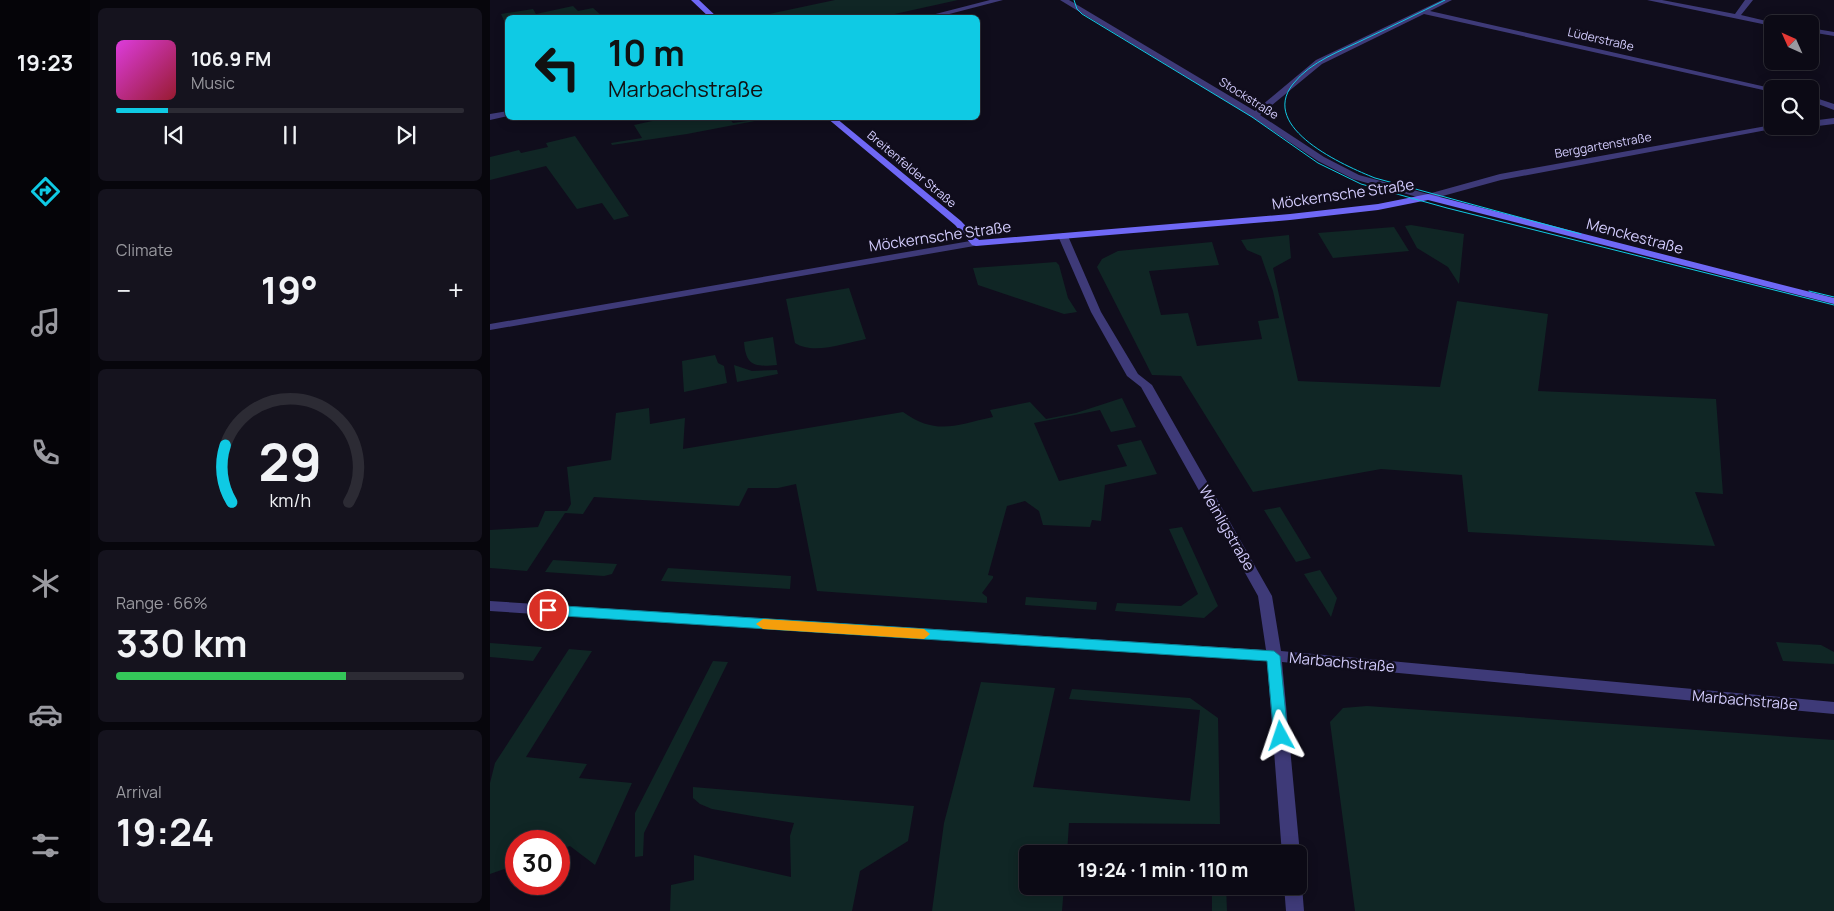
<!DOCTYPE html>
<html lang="en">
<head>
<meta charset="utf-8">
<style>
	:root { --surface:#0c0a15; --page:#15131e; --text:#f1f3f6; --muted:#9a9aa0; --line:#2c2b34; --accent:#0fcae4 }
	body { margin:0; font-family:Manrope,sans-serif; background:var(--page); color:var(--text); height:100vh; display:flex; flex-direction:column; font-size:19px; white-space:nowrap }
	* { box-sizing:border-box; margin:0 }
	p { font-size:16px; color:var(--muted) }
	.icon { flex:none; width:28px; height:28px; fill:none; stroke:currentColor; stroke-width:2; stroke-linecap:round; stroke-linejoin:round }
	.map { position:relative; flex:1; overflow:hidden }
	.drawer { display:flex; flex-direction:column; gap:8px; padding:8px; background:#07060c; width:400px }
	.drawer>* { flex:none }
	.guide { position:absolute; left:15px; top:15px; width:475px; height:105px; border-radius:8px; box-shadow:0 2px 12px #0003,0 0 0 1px var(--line); background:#0fcae4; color:#111; overflow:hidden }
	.needle { width:32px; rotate:315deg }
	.buttons { position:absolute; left:1274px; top:15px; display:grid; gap:10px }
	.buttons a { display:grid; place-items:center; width:55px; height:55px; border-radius:8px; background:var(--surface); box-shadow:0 2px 12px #0003,0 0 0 1px var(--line); font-size:25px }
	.speed { position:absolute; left:15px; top:830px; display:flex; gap:10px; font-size:25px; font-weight:700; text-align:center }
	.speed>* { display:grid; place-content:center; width:65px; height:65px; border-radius:50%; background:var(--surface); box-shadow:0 2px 12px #0003,0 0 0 1px var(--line); line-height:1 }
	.speed .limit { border:8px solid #d22; background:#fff; color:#111 }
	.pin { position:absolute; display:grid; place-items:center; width:42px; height:42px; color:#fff; margin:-21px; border:2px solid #fff; border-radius:50%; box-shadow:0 1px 5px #0007 }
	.me { position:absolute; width:55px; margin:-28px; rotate:355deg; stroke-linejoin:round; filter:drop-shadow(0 0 4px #0008) }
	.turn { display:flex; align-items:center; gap:18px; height:105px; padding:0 20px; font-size:22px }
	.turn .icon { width:65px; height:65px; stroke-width:2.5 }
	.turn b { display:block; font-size:35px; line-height:42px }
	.big { font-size:38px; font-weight:700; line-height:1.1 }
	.drawer .card { flex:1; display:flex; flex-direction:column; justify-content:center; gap:8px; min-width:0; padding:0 18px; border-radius:8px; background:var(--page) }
	.drawer .dial { align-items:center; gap:0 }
	.dial svg { height:130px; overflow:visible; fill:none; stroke:var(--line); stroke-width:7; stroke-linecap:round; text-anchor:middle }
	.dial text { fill:var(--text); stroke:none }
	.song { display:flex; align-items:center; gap:15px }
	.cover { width:60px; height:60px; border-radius:8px; background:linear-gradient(135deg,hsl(300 70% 55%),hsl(350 70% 35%)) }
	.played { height:5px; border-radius:2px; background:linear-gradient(90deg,var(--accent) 15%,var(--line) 15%) }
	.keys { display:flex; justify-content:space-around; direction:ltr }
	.heat { display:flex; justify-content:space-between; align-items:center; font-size:28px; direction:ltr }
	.charge { height:8px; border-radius:4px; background:linear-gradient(90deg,#34c759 66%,var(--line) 0) }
	.trip { position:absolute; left:529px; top:845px; width:288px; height:50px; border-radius:8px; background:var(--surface); box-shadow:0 2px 12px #0003,0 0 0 1px var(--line); font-weight:700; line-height:50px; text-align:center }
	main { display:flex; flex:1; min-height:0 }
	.dock { display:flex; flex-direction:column; width:90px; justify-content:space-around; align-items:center; background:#050408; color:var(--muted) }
	.dock .icon { width:35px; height:35px }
	.dock .on { color:var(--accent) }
	.dock b { font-size:22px; color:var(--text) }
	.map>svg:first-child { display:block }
</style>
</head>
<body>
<main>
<nav class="dock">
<b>19:23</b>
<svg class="icon on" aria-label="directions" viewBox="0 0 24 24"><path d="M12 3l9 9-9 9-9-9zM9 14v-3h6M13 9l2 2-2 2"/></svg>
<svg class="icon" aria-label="music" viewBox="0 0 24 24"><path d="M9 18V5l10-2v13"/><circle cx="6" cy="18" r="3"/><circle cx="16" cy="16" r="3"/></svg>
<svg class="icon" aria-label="phone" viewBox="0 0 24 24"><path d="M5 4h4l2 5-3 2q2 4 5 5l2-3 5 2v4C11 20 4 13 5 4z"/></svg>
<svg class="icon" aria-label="climate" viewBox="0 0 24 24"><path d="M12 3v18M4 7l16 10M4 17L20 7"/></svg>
<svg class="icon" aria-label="car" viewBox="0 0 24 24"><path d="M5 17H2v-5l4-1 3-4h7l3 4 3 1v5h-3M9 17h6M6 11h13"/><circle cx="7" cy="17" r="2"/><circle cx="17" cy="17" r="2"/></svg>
<svg class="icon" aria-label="filters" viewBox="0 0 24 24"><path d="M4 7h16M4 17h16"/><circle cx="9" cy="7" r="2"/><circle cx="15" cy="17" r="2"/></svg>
</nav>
<section class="drawer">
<div class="card">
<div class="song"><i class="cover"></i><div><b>106.9 FM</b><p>Music</p></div></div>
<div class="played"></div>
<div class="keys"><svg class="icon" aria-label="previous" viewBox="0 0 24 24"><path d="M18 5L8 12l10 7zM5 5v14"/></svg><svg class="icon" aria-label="pause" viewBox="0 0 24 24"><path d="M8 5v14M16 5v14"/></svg><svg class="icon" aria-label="next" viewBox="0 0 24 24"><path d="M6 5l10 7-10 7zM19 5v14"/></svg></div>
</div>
<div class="card"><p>Climate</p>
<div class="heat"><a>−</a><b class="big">19°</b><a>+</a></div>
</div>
<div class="card dial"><svg viewBox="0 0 100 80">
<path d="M14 69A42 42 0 1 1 86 69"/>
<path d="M14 69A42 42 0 0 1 10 34" stroke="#0fcae4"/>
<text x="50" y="56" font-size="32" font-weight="700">29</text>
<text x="50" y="72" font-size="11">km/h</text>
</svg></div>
<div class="card"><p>Range · 66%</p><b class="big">330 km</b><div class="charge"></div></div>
<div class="card"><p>Arrival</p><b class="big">19:24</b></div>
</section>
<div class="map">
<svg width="1344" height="911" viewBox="0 0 1344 911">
	<rect width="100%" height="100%" fill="#100d1c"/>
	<path fill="#102625" d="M 345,0 L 468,0 L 391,17 L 265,17 Z
		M 83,6 L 88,11 L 103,8 L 113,17 L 18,18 L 16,25 L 11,14 L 43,9 L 46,14 Z
		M 176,118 L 239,118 L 243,123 L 280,118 L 197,134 L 122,145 L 121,143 L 152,138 L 144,125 Z
		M 85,136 L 139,216 L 124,220 L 112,203 L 87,209 L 56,166 L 0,180 L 0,157 L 29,150 L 31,153 L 58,147 L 56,143 Z
		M 921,225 L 974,234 L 969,284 L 958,267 L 927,248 L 915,226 Z
		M 904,227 L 919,251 L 843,258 L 828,233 Z
		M 799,235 L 801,258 L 783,268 L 808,381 L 950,387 L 967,301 L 1058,314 L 1048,391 L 1226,399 L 1233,494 L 1205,492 L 1225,546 L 978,532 L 972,475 L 891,469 L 763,492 L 691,376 L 662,375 L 607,267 L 612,259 L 628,251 L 722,242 L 729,265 L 659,271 L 671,315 L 698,313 L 707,346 L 772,339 L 768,321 L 789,318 L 783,291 L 771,256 L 757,250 L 751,240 Z
		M 566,262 L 569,265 L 578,298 L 587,312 L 574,314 L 488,285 L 483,268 Z
		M 359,288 L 376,339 C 356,343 323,355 305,343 L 296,299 Z
		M 283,337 L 287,365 C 264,367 256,366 254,342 Z
		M 225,355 L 228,363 L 234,366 L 237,383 L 194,392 L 192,361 Z
		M 244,365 L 262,371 L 287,370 L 288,374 L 247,382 Z
		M 632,398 L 646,427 L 621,432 L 610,410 L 544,423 L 569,481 L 637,466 L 627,445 L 651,440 L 667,474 L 615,485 L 611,521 L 602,520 L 600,527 L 553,525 L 549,511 L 535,501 L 517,506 L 498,575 L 503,576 L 503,578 L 492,593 L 497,597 L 497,603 L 327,591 L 306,484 L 288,488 L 258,488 L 249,506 L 104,497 L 93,514 L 75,513 L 37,571 L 0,568 L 0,530 L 48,527 L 55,511 L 77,511 L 81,504 L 77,467 L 121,460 L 126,413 L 159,408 L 160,424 L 195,418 L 193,449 L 413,412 C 447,436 465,425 503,417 L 500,410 L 540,402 L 556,419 L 586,413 Z
		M 790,507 L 821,558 L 806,562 L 774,510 Z
		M 692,527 L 728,606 L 714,618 L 625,611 L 627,603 L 691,606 L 708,594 L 679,529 Z
		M 63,560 L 127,564 L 122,574 L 114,576 L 55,572 Z
		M 178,568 L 301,576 L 300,589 L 171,581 Z
		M 830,570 L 847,598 L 841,617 L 814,574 Z
		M 536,597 L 607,602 L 606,610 L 535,605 Z
		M 1286,642 L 1331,645 L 1344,652 L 1344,664 L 1293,661 Z
		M 0,643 L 52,647 L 43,661 L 0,657 Z
		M 79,649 L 102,651 L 36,757 L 97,764 L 89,778 L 142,783 L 105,865 L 80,846 L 69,850 L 69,841 L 26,841 L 26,865 L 0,874 L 0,783 L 5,763 Z
		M 223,661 L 238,662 L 154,833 L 153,856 L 145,857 L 145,813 Z
		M 491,682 L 565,688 L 543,787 L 700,801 L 710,710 L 579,699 L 582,689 L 700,698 L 728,718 L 730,824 L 579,823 L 577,854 L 538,854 L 538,886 L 574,886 L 572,911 L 442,911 L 454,823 Z
		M 877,706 L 1344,740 L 1344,911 L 865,911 L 840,722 L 853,708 Z
		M 203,787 L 424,806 L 418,841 L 370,871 L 362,911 L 180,911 L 181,885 L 204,880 L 204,855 L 301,877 L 300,836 L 304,823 L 222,809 L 210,804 L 203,798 Z
		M 722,886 L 736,886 L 737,911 L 722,911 Z"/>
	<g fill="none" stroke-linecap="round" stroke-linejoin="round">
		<path fill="#3e3a78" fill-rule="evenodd" d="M 500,0 L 513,0 L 444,18 L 430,18 Z
			M 570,0 L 579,0 L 765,111 L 826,60 L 952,0 L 962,0 L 940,11 L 1285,89 L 1282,89 L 1282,92 L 934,14 L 832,64 L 770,115 L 834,157 L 869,175 L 938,194 L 1010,174 L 1282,125 L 1298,126 L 1011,180 L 938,200 L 863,179 L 828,161 L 762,117 Z
			M 1157,0 L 1172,0 L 1245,14 L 1255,0 L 1263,0 L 1251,15 L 1289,24 L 1282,24 L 1282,26 Z
			M 1320,28 L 1344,32 L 1344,36 L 1320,32 Z
			M 1320,96 L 1344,104 L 1344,110 L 1320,101 Z
			M 18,111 L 18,116 L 0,120 L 0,114 Z
			M 1344,118 L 1344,124 L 1320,127 L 1319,126 L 1320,121 Z
			M 573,233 L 578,236 L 611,312 L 648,374 L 662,385 L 782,596 L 791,651 L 1344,702 L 1344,714 L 792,662 L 810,854 L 808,858 L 808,854 L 792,854 L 777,661 L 0,611 L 0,601 L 776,650 L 768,596 L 651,387 L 637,376 L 601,312 L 568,236 Z
			M 486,240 L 490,241 L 490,245 L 0,330 L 0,324 Z
			M 808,880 L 812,886 L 814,911 L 796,911 L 794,886 L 808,886 Z"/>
		<path fill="#6f68f5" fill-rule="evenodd" d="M 201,0 L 209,0 L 228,18 L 220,18 Z
			M 337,118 L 346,118 L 471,221 L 489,240 L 800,214 L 888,204 L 938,194 L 1344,298 L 1344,304 L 938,200 L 888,210 L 800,220 L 486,246 L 482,245 L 465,225 Z"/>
		<path stroke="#0fcae4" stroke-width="1" d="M 584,0 L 587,9 L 592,14 L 762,117 L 828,163 L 871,184 L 957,208 L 1344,305
			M 955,0 C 929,13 903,26 877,38 C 851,51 821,61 803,84 C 768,128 855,166 885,178 L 1091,234
			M 1319,291 L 1344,297"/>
	</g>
	<path fill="#0fcae4" stroke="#0a8394" d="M 58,605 L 784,651 L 790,656 L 798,736 L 796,740 L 786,740 L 784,736 L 777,661 L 58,615 L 52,610 Z"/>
	<path fill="#f59e0b" d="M 273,619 L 434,629 L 440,634 L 434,639 L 273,629 L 266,624 Z"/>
	<g text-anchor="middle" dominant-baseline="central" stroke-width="5" stroke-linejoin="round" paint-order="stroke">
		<g font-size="12" fill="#d2cbfc" stroke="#100d1c">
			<text transform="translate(1111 39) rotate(13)">Lüderstraße</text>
			<text transform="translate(759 98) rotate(32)">Stockstraße</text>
			<text transform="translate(1113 145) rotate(-10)">Berggartenstraße</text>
			<text transform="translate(422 169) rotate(40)">Breitenfelder Straße</text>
		</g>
		<g font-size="15" fill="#d2cbfc" stroke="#100d1c">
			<text transform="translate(853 194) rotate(-8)">Möckernsche Straße</text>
			<text transform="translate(450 236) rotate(-8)">Möckernsche Straße</text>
			<text transform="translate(1145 236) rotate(15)">Menckestraße</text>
			<text transform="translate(737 528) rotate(60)">Weinligstraße</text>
			<text transform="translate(852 662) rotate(5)">Marbachstraße</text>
			<text transform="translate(1255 700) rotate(5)">Marbachstraße</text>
		</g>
	</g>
</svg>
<div class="buttons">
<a><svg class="needle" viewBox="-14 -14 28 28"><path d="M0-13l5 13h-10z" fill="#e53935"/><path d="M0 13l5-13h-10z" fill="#9a9aa0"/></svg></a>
<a><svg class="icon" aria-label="search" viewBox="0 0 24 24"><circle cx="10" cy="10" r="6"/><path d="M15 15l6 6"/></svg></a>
</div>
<div class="speed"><div class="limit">30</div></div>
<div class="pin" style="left:58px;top:610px;background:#d93025"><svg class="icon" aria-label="arrive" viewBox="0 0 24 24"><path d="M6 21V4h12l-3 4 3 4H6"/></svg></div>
<svg class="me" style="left:791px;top:736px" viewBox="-20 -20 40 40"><path d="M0-17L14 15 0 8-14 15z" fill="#0fcae4" stroke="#fff" stroke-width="4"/></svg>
<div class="trip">19:24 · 1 min · 110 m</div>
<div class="guide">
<div class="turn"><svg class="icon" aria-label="left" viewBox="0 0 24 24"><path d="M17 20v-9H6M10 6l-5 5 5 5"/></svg><div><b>10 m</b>Marbachstraße</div></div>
</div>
</div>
</main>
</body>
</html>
